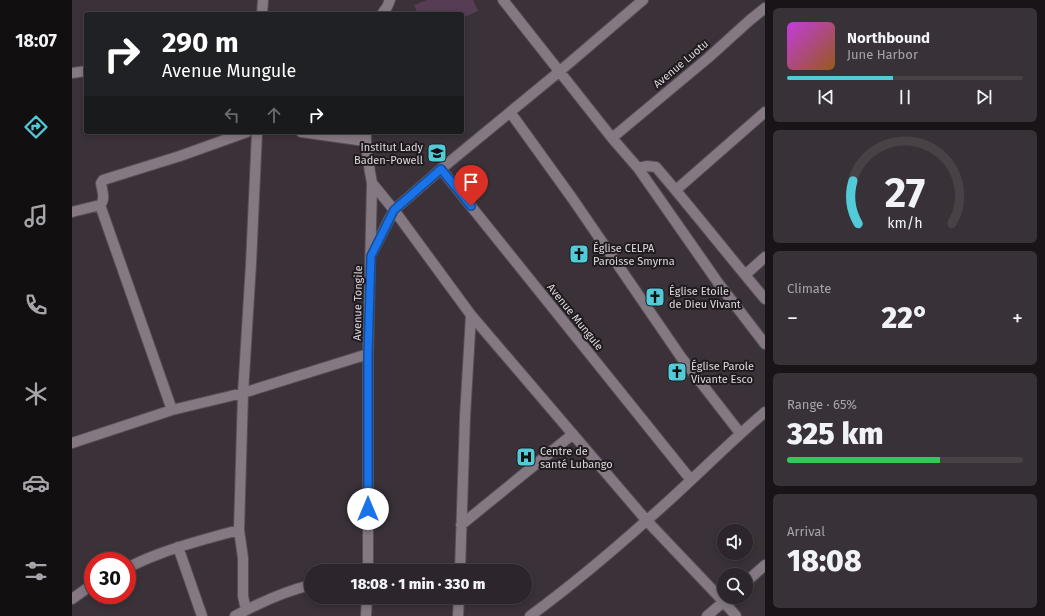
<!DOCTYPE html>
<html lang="en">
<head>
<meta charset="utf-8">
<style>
	:root { --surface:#2c252b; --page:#383137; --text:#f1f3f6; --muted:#a6a5a9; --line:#484247; --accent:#52cbd8 }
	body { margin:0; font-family:"Fira Sans",sans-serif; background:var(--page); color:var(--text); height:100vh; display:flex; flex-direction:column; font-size:15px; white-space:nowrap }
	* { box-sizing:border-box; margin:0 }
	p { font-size:13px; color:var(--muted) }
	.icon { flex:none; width:22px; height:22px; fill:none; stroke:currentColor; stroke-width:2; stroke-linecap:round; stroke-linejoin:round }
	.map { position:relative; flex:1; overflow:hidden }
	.panel { display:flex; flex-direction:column; gap:8px; padding:8px; background:#181418; width:280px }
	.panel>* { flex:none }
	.guide { position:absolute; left:12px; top:12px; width:380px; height:122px; border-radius:4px; box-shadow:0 2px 6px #0003,0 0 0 1px var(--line); background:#202124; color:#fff; overflow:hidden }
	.buttons { position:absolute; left:645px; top:524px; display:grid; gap:8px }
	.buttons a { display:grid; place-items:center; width:36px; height:36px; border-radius:50%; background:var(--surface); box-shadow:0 2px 6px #0003,0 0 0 1px var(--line); font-size:20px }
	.speed { position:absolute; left:12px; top:552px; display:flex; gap:8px; font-size:20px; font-weight:700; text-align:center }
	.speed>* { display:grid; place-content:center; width:52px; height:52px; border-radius:50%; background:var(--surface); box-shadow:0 2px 6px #0003,0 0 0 1px var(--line); line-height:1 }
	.speed .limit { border:6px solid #d22; background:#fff; color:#111 }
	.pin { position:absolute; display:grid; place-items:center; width:34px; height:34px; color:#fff; margin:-41px -17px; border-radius:50% 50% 50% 0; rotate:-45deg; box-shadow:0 0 4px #0007 }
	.pin .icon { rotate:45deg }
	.me { position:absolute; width:44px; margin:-22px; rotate:0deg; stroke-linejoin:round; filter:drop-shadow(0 0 3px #0008) }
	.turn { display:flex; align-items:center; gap:14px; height:84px; padding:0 12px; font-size:18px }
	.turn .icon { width:52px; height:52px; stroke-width:2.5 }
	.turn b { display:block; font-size:28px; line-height:34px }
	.lanes { display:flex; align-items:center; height:38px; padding:0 12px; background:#0003; justify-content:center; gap:20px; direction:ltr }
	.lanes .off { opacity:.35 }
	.big { font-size:30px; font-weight:800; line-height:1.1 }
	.panel .tile { flex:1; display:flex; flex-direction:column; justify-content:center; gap:6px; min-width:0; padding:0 14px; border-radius:6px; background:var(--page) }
	.panel .dial { align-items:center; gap:0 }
	.dial svg { height:104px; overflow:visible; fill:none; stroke:var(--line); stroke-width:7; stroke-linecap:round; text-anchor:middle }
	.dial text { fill:var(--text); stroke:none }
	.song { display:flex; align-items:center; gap:12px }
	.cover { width:48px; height:48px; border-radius:6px; background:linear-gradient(135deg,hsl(290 70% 55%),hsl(30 70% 35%)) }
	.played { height:4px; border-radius:2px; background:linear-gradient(90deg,var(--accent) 45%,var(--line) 45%) }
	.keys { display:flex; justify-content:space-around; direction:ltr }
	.heat { display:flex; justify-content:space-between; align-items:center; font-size:22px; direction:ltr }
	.charge { height:6px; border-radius:3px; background:linear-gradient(90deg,#34c759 65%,var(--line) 0) }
	.trip { position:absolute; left:232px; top:564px; width:228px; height:40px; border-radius:20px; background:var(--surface); box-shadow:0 2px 6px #0003,0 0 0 1px var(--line); font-weight:800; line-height:40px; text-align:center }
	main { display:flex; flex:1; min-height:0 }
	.dock { display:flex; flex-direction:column; width:72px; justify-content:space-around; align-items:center; background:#120f11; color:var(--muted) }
	.dock .icon { width:28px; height:28px }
	.dock .on { color:var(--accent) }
	.dock b { font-size:18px; color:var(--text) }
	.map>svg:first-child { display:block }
</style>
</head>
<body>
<main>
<nav class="dock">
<b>18:07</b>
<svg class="icon on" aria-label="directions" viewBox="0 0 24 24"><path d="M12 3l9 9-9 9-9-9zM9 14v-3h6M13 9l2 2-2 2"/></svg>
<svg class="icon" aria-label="music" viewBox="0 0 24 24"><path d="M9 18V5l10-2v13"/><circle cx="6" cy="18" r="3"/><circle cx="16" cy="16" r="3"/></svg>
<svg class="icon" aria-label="phone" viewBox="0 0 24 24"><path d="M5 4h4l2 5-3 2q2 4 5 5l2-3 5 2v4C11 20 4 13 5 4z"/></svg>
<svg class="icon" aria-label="climate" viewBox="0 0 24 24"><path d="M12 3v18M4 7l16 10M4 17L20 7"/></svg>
<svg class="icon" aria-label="car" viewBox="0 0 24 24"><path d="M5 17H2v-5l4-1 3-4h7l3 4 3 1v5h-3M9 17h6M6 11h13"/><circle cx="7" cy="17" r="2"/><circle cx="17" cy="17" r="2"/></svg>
<svg class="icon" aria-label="filters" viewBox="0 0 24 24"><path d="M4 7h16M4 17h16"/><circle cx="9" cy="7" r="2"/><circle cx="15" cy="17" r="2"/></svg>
</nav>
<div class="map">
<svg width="693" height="616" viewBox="0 0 693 616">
	<rect width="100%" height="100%" fill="#3a3139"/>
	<path fill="#563c54" d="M 355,0 L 401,0 L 406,11 L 390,18 L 390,14 L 346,14 L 342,5 Z"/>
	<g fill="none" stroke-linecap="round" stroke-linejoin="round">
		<defs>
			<path id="minor" d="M 431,0 L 540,138 L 566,168 L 647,284 L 693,344
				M 190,14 L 191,0
				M 310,14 L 315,7 L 318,0
				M 0,73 L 14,71
				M 438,112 L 500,198 L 609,357 L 668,433
				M 229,132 L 293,141
				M 294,132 C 293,149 297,166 300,183 L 296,354 L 296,571
				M 540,138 L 636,58 L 678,20 L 693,8
				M 566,168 L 575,166 L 584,167 C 621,210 656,255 693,299
				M 369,169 L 619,480
				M 300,183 L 322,210 L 399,315 L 575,521 L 652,602 L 664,616
				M 604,190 L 693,112
				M 28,205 L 100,410
				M 0,212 L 28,205 C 34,199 30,191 29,183 L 31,180 L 108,156 L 175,132
				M 300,253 L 322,210 L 369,169 L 488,71 L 571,0
				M 673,275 L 693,257
				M 0,443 L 100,410 L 171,393 L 296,354
				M 389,525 L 501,434
				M 106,547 L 130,616
				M 55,568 C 65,563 76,558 87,554 C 113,544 140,537 167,530
				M 388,571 L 393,417 L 399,315
				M 674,582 L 693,565
				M 0,599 L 21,584
				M 174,610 L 171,596 L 171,558 L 167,530 L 171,393 L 179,264 L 185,132
				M 163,616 C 187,603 213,591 239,585
				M 294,616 L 295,597
				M 386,616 L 387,597
				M 458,616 C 499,586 537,554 574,521 C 615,486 652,447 693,412
				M 635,616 L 657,597"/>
		</defs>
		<use href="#minor" stroke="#564e55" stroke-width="12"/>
		<use href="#minor" stroke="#847983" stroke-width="10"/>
	</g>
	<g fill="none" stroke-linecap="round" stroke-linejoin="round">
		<defs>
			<path id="route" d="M 296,509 L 296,354 L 299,256 L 322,210 L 369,169 L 399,206"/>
		</defs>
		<use href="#route" stroke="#114b97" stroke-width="10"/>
		<use href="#route" stroke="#1a73e8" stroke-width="7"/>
	</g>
	<defs>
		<symbol id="school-square" viewBox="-11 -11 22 22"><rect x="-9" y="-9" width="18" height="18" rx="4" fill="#52cbd8" stroke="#1f1a1e"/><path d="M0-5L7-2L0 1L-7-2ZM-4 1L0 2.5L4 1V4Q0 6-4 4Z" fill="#111"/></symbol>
		<symbol id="church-square" viewBox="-11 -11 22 22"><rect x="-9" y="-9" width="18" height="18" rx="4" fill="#52cbd8" stroke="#1f1a1e"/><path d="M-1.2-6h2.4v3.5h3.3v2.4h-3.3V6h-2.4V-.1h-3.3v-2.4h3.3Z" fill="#111"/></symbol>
		<symbol id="hospital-square" viewBox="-11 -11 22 22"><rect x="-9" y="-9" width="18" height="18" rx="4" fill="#52cbd8" stroke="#1f1a1e"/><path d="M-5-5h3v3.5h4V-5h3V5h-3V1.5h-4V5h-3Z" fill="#111"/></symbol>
	</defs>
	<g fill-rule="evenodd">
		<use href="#school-square" x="354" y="142" width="22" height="22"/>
		<use href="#church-square" x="496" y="243" width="22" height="22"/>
		<use href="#church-square" x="572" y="286" width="22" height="22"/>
		<use href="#church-square" x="594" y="361" width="22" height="22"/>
		<use href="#hospital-square" x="443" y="446" width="22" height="22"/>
	</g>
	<g text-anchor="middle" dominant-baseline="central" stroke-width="4" stroke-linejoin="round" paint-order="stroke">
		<g font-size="11" fill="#dfd9de" stroke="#1f1a1e">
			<text transform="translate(609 64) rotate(-40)">Avenue Luotu</text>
			<text transform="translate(286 303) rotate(-89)">Avenue Tongile</text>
			<text transform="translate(503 317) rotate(51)">Avenue Mungule</text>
		</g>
		<g font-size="11" fill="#dfd9de" stroke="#1f1a1e" text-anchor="start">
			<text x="351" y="147" text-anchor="end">Institut Lady<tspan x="351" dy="13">Baden-Powell</tspan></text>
			<text x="521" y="248">Église CELPA<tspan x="521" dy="13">Paroisse Smyrna</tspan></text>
			<text x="597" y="291">Église Etoile<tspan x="597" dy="13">de Dieu Vivant</tspan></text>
			<text x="619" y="366">Église Parole<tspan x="619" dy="13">Vivante Esco</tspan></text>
			<text x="468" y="451">Centre de<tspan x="468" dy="13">santé Lubango</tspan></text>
		</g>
	</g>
</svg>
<div class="buttons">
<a><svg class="icon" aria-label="sound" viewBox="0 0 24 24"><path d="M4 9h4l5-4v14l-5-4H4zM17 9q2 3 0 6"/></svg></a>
<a><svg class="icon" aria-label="search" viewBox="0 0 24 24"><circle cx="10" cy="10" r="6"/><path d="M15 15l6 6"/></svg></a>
</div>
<div class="speed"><div class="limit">30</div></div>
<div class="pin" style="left:399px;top:206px;background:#d93025"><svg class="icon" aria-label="arrive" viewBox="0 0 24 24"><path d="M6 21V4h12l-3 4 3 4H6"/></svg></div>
<svg class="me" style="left:296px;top:509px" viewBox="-20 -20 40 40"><circle r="19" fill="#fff"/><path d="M0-13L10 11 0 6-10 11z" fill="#1a73e8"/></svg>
<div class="trip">18:08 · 1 min · 330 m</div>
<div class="guide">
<div class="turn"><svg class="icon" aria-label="right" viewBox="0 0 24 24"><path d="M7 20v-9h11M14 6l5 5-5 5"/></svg><div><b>290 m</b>Avenue Mungule</div></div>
<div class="lanes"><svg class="icon off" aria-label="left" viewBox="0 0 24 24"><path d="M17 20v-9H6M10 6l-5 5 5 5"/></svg><svg class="icon off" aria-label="ahead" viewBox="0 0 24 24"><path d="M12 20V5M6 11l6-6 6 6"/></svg><svg class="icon" aria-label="right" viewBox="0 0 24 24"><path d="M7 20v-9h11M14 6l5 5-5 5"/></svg></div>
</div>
</div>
<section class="panel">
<div class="tile">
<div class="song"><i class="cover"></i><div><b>Northbound</b><p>June Harbor</p></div></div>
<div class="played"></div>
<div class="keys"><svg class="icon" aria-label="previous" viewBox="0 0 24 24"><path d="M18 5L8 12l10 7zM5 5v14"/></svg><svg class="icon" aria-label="pause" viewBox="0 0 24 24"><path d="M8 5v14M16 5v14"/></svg><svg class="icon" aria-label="next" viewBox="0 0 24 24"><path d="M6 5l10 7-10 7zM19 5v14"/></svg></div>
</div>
<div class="tile dial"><svg viewBox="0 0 100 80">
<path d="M14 69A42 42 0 1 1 86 69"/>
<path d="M14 69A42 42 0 0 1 10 36" stroke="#52cbd8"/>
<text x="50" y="56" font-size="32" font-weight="700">27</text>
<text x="50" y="72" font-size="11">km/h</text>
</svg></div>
<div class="tile"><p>Climate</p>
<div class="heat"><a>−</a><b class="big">22°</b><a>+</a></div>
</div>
<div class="tile"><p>Range · 65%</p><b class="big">325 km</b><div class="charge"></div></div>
<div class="tile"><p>Arrival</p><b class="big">18:08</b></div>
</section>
</main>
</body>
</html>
